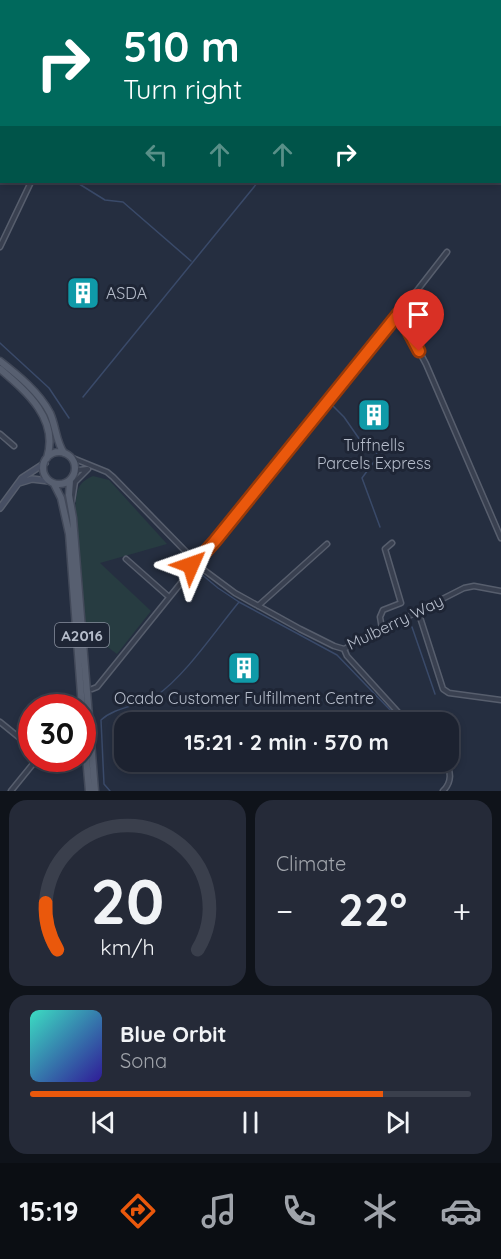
<!DOCTYPE html>
<html lang="en">
<head>
<meta charset="utf-8">
<style>
	:root { --surface:#1c2230; --page:#252a38; --text:#f1f3f6; --muted:#a0a4ab; --line:#3a3f4c; --accent:#ea580c }
	body { margin:0; font-family:Quicksand,sans-serif; background:var(--page); color:var(--text); height:100vh; display:flex; flex-direction:column; font-size:22px; white-space:nowrap }
	* { box-sizing:border-box; margin:0 }
	p { font-size:20px; color:var(--muted) }
	.icon { flex:none; width:33px; height:33px; fill:none; stroke:currentColor; stroke-width:2; stroke-linecap:round; stroke-linejoin:round }
	.map { position:relative; height:791px; overflow:hidden }
	.details { display:flex; flex-direction:column; gap:9px; padding:9px; background:#0f131a; flex:1 }
	.details>* { flex:none }
	.hud { position:absolute; left:0px; top:0px; width:501px; height:183px; box-shadow:0 3px 9px #0003,0 0 0 2px var(--line); background:#00695c; color:#fff; overflow:hidden }
	.speed { position:absolute; left:18px; top:694px; display:flex; gap:12px; font-size:30px; font-weight:700; text-align:center }
	.speed>* { display:grid; place-content:center; width:78px; height:78px; border-radius:50%; background:var(--surface); box-shadow:0 3px 9px #0003,0 0 0 2px var(--line); line-height:1 }
	.speed .limit { border:9px solid #d22; background:#fff; color:#111 }
	.pin { position:absolute; display:grid; place-items:center; width:51px; height:51px; color:#fff; margin:-62px -26px; border-radius:50% 50% 50% 0; rotate:-45deg; box-shadow:0 0 6px #0007 }
	.pin .icon { rotate:45deg }
	.me { position:absolute; width:66px; margin:-33px; rotate:47deg; stroke-linejoin:round; filter:drop-shadow(0 0 4px #0008) }
	.turn { display:flex; align-items:center; gap:21px; height:126px; padding:0 24px; font-size:27px }
	.turn .icon { width:78px; height:78px; stroke-width:2.5 }
	.turn b { display:block; font-size:42px; line-height:51px }
	.lanes { display:flex; align-items:center; height:57px; padding:0 24px; background:#0003; justify-content:center; gap:30px; direction:ltr }
	.lanes .off { opacity:.35 }
	.big { font-size:45px; font-weight:800; line-height:1.1 }
	.details .widget { flex:1; display:flex; flex-direction:column; justify-content:center; gap:9px; min-width:0; padding:0 21px; border-radius:18px; background:var(--page) }
	.details .dial { align-items:center; gap:0 }
	.dial svg { height:156px; overflow:visible; fill:none; stroke:var(--line); stroke-width:7; stroke-linecap:round; text-anchor:middle }
	.dial text { fill:var(--text); stroke:none }
	.song { display:flex; align-items:center; gap:18px }
	.cover { width:72px; height:72px; border-radius:9px; background:linear-gradient(135deg,hsl(170 70% 55%),hsl(250 70% 35%)) }
	.played { height:6px; border-radius:3px; background:linear-gradient(90deg,var(--accent) 80%,var(--line) 80%) }
	.keys { display:flex; justify-content:space-around; direction:ltr }
	.heat { display:flex; justify-content:space-between; align-items:center; font-size:33px; direction:ltr }
	.details .tiles { flex:1; display:grid; gap:9px; grid-template-columns:1fr 1fr }
	.widget:last-child { grid-column:span 2 }
	.trip { position:absolute; left:114px; top:712px; width:345px; height:60px; border-radius:18px; background:var(--surface); box-shadow:0 3px 9px #0003,0 0 0 2px var(--line); font-weight:800; line-height:60px; text-align:center }
	.tab-bar { display:flex; height:96px; justify-content:space-around; align-items:center; background:#0b0e13; color:var(--muted) }
	.tab-bar .icon { width:42px; height:42px }
	.tab-bar .on { color:var(--accent) }
	.tab-bar b { font-size:27px; color:var(--text) }
	.map>svg:first-child { display:block }
</style>
</head>
<body>
<div class="map">
<svg width="501" height="791" viewBox="0 0 501 791">
	<rect width="100%" height="100%" fill="#252e40"/>
	<path fill="#273c41" d="M 0,0 L 134,0 L 2,2 L 1,167 Z
		M 93,476 L 109,480 L 167,544 L 100,563 L 151,611 L 117,654 L 85,630 L 75,509 C 77,492 76,483 93,476 Z"/>
	<g fill="none" stroke-linecap="round" stroke-linejoin="round">
		<path stroke="#3a4a69" stroke-width="1.5" d="M 57,0 L 59,2
			M 159,0 L 161,2
			M 20,2 L 21,0
			M 122,2 L 123,0
			M 206,2 L 207,0
			M 76,182 L 105,200 L 123,202 L 191,261
			M 0,343 L 49,388 L 69,418
			M 83,397 L 258,182
			M 331,404 L 344,417 L 360,440 L 379,455 L 362,478 L 380,527
			M 200,573 L 218,588 L 239,602 L 337,655 L 396,716
			M 412,627 L 435,694
			M 110,791 L 104,784 L 101,720 C 116,706 139,707 156,696 C 186,675 215,631 239,602"/>
		<defs>
			<path id="minor" d="M 135,2 L 137,0
				M 0,247 L 31,182
				M 399,313 L 426,364 L 501,538
				M 0,434 L 14,446
				M 70,457 L 107,472 L 113,477 L 193,559
				M 73,475 L 79,470 L 87,469
				M 72,501 L 75,482 L 88,469
				M 126,559 L 169,597
				M 193,559 L 191,562 L 193,568 L 200,567
				M 200,567 L 201,564 L 199,559 L 380,338 L 447,252
				M 200,567 L 235,593 L 300,629 L 334,646 L 344,649 L 464,588 L 474,586 L 501,591
				M 258,606 L 327,544
				M 418,611 L 443,689 L 449,693 L 501,700
				M 382,629 L 380,617 L 383,610 L 401,603 L 385,549 L 392,543
				M 344,649 L 347,656 L 408,723
				M 92,689 L 97,687 L 193,568
				M 0,722 L 32,748
				M 11,791 L 37,759
				M 443,791 C 452,782 452,771 444,762"/>
			<path id="secondary" d="M 19,483 L 32,479 L 49,481
				M 0,508 L 22,478 L 45,463"/>
			<path id="primary" d="M 0,361 C 18,375 39,392 50,413 C 56,426 56,442 64,453
				M 0,369 C 27,392 59,419 47,458
				M43 468a16 16 0 1 1 32 0a16 16 0 1 1-32 0Z
				M 70,480 L 69,495 L 73,518 L 95,791
				M 54,484 L 61,498 L 69,534 L 82,708
				M 82,711 L 89,791"/>
		</defs>
		<use href="#minor" stroke="#575e6d" stroke-width="7"/>
		<use href="#secondary" stroke="#575e6d" stroke-width="8"/>
		<use href="#primary" stroke="#424959" stroke-width="9"/>
		<use href="#minor" stroke="#394050" stroke-width="4"/>
		<use href="#secondary" stroke="#474f63" stroke-width="5"/>
		<use href="#primary" stroke="#575f70" stroke-width="6"/>
	</g>
	<g fill="none" stroke-linecap="round" stroke-linejoin="round">
		<defs>
			<path id="route" d="M 191,565 L 193,559 L 199,559 L 215,541 L 399,313 L 419,351"/>
		</defs>
		<use href="#route" stroke="#983908" stroke-width="15"/>
		<use href="#route" stroke="#ea580c" stroke-width="10"/>
	</g>
	<defs>
		<symbol id="building-square" viewBox="-11 -11 22 22"><rect x="-9" y="-9" width="18" height="18" rx="4" fill="#0f9aa8" stroke="#1e2535"/><path d="M-4-6H4V6H1V3H-1V6H-4ZM-2.5-4.3h1.7v1.8h-1.7ZM.8-4.3h1.7v1.8H.8ZM-2.5-1h1.7V.8h-1.7ZM.8-1h1.7V.8H.8Z" fill="#fff"/></symbol>
	</defs>
	<g fill-rule="evenodd">
		<use href="#building-square" x="64" y="274" width="38" height="38"/>
		<use href="#building-square" x="355" y="396" width="38" height="38"/>
		<use href="#building-square" x="225" y="649" width="38" height="38"/>
	</g>
	<g text-anchor="middle" dominant-baseline="central" stroke-width="6" stroke-linejoin="round" paint-order="stroke">
		<rect fill="#1e2535" stroke="#888f9d" stroke-width="1.5" x="55" y="623" width="54" height="24" rx="4.5"/>
		<g font-size="15" font-weight="bold" fill="#b5bcca">
			<text x="82" y="635">A2016</text>
		</g>
		<g font-size="16" fill="#b5bcca" stroke="#1e2535">
			<text x="106" y="293" text-anchor="start">ASDA</text>
			<text x="374" y="445">Tuffnells<tspan x="374" dy="18">Parcels Express</tspan></text>
			<text x="244" y="698">Ocado Customer Fulfillment Centre</text>
		</g>
		<g font-size="16" fill="#b5bcca" stroke="#1e2535">
			<text transform="translate(395 622) rotate(-26)">Mulberry Way</text>
		</g>
	</g>
</svg>
<div class="speed"><div class="limit">30</div></div>
<div class="pin" style="left:419px;top:351px;background:#d93025"><svg class="icon" aria-label="arrive" viewBox="0 0 24 24"><path d="M6 21V4h12l-3 4 3 4H6"/></svg></div>
<svg class="me" style="left:191px;top:565px" viewBox="-20 -20 40 40"><path d="M0-17L14 15 0 8-14 15z" fill="#ea580c" stroke="#fff" stroke-width="4"/></svg>
<div class="trip">15:21 · 2 min · 570 m</div>
<div class="hud">
<div class="turn"><svg class="icon" aria-label="right" viewBox="0 0 24 24"><path d="M7 20v-9h11M14 6l5 5-5 5"/></svg><div><b>510 m</b>Turn right</div></div>
<div class="lanes"><svg class="icon off" aria-label="left" viewBox="0 0 24 24"><path d="M17 20v-9H6M10 6l-5 5 5 5"/></svg><svg class="icon off" aria-label="ahead" viewBox="0 0 24 24"><path d="M12 20V5M6 11l6-6 6 6"/></svg><svg class="icon off" aria-label="ahead" viewBox="0 0 24 24"><path d="M12 20V5M6 11l6-6 6 6"/></svg><svg class="icon" aria-label="right" viewBox="0 0 24 24"><path d="M7 20v-9h11M14 6l5 5-5 5"/></svg></div>
</div>
</div>
<section class="details">
<div class="tiles">
<div class="widget dial"><svg viewBox="0 0 100 80">
<path d="M14 69A42 42 0 1 1 86 69"/>
<path d="M14 69A42 42 0 0 1 8 45" stroke="#ea580c"/>
<text x="50" y="56" font-size="32" font-weight="700">20</text>
<text x="50" y="72" font-size="11">km/h</text>
</svg></div>
<div class="widget"><p>Climate</p>
<div class="heat"><a>−</a><b class="big">22°</b><a>+</a></div>
</div>
<div class="widget">
<div class="song"><i class="cover"></i><div><b>Blue Orbit</b><p>Sona</p></div></div>
<div class="played"></div>
<div class="keys"><svg class="icon" aria-label="previous" viewBox="0 0 24 24"><path d="M18 5L8 12l10 7zM5 5v14"/></svg><svg class="icon" aria-label="pause" viewBox="0 0 24 24"><path d="M8 5v14M16 5v14"/></svg><svg class="icon" aria-label="next" viewBox="0 0 24 24"><path d="M6 5l10 7-10 7zM19 5v14"/></svg></div>
</div>
</div>
</section>
<nav class="tab-bar">
<b>15:19</b>
<svg class="icon on" aria-label="directions" viewBox="0 0 24 24"><path d="M12 3l9 9-9 9-9-9zM9 14v-3h6M13 9l2 2-2 2"/></svg>
<svg class="icon" aria-label="music" viewBox="0 0 24 24"><path d="M9 18V5l10-2v13"/><circle cx="6" cy="18" r="3"/><circle cx="16" cy="16" r="3"/></svg>
<svg class="icon" aria-label="phone" viewBox="0 0 24 24"><path d="M5 4h4l2 5-3 2q2 4 5 5l2-3 5 2v4C11 20 4 13 5 4z"/></svg>
<svg class="icon" aria-label="climate" viewBox="0 0 24 24"><path d="M12 3v18M4 7l16 10M4 17L20 7"/></svg>
<svg class="icon" aria-label="car" viewBox="0 0 24 24"><path d="M5 17H2v-5l4-1 3-4h7l3 4 3 1v5h-3M9 17h6M6 11h13"/><circle cx="7" cy="17" r="2"/><circle cx="17" cy="17" r="2"/></svg>
</nav>
</body>
</html>
